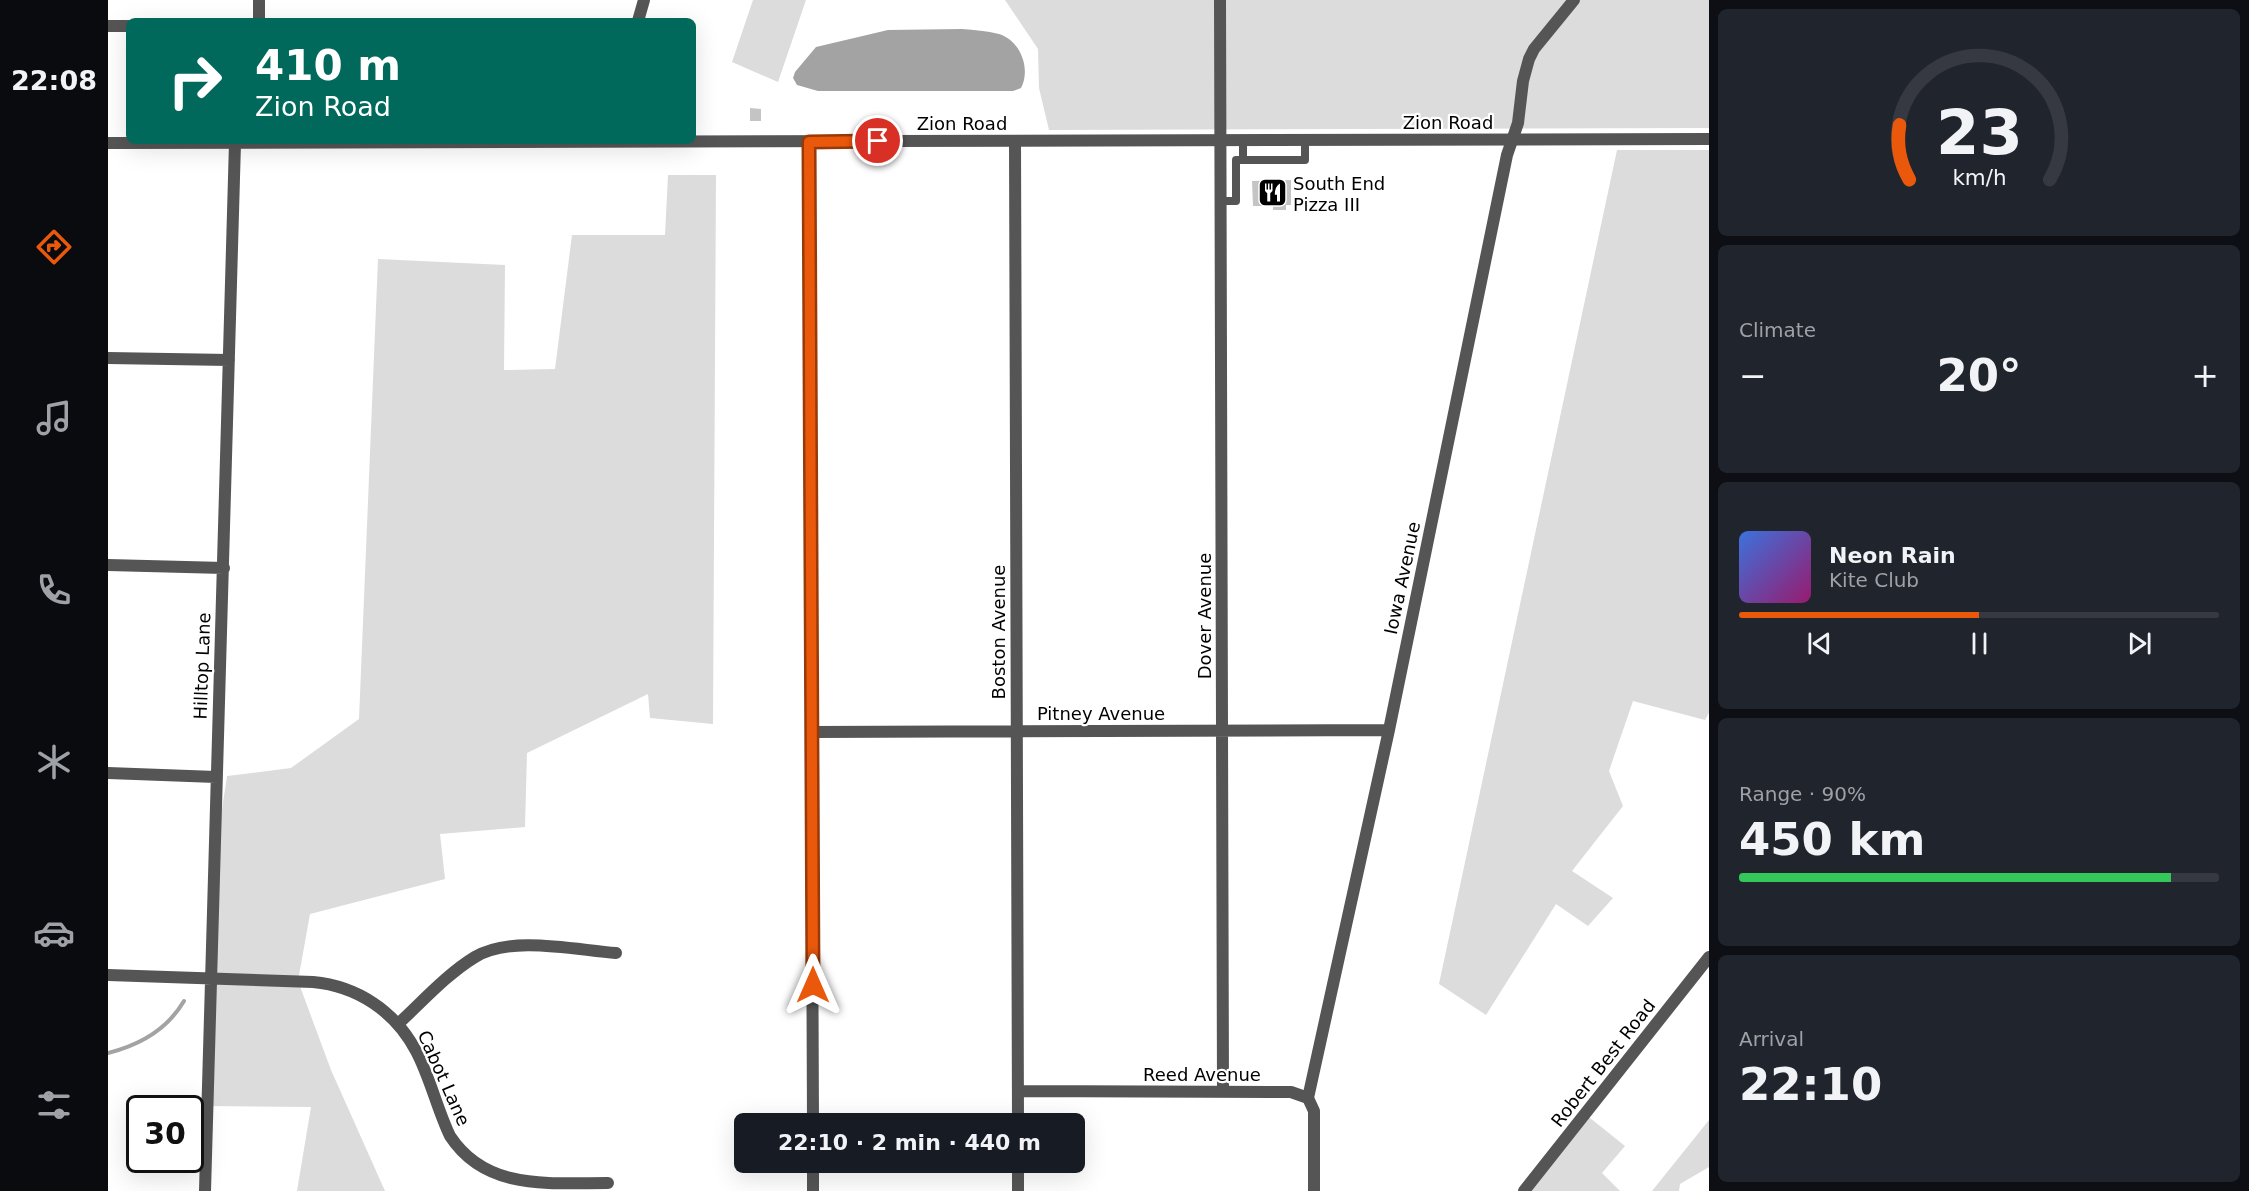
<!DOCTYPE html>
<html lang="en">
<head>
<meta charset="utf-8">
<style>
	:root { --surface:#171b24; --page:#20242c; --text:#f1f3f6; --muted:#9ea1a6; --line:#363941; --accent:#ea580c }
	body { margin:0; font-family:"DejaVu Sans",sans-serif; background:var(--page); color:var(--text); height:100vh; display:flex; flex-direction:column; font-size:22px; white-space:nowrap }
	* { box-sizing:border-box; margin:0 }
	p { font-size:20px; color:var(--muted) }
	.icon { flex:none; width:33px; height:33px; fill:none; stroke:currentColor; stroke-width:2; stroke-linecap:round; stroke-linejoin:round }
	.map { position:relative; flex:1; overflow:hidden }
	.sheet { display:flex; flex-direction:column; gap:9px; padding:9px; background:#0d0f14; width:540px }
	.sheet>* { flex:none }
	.hud { position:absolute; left:18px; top:18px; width:570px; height:126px; border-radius:9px; box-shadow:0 6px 24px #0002; background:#00695c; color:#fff; overflow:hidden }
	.speed { position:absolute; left:18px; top:1095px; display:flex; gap:12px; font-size:30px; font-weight:700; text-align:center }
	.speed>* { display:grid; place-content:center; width:78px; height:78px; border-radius:50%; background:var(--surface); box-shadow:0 6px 24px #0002; line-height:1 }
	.speed .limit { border:3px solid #111; border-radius:9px; background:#fff; color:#111 }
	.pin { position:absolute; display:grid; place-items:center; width:51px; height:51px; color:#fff; margin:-26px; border:3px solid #fff; border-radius:50%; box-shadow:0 2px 6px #0007 }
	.me { position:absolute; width:66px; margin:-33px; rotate:0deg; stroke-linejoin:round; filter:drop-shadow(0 0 4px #0008) }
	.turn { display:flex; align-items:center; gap:21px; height:126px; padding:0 30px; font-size:27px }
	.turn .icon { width:78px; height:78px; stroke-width:2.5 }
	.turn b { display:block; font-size:42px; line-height:51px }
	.big { font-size:45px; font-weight:600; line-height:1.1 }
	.sheet .widget { flex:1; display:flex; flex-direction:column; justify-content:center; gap:9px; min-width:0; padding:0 21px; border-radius:9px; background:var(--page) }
	.sheet .dial { align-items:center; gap:0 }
	.dial svg { height:156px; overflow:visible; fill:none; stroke:var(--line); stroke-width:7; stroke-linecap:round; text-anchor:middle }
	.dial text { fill:var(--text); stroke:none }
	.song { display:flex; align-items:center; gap:18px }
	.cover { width:72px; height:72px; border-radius:9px; background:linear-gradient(135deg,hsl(220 70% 55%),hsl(320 70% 35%)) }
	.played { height:6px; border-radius:3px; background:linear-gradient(90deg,var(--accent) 50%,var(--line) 50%) }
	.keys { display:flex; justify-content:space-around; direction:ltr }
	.heat { display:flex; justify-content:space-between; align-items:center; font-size:33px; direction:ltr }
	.charge { height:9px; border-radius:4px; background:linear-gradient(90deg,#34c759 90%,var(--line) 0) }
	.trip { position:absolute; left:626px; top:1113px; width:351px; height:60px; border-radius:9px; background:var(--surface); box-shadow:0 6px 24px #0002; font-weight:600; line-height:60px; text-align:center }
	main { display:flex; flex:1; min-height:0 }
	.tab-bar { display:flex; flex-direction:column; width:108px; justify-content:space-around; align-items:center; background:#090b0e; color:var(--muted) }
	.tab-bar .icon { width:42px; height:42px }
	.tab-bar .current { color:var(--accent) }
	.tab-bar b { font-size:27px; color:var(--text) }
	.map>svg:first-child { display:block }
</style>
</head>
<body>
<main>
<nav class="tab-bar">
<b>22:08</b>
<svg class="icon current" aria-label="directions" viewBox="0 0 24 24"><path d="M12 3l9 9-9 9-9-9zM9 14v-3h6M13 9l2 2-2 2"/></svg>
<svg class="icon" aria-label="music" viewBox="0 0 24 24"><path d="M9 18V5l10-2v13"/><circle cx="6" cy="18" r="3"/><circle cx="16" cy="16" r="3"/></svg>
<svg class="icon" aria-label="phone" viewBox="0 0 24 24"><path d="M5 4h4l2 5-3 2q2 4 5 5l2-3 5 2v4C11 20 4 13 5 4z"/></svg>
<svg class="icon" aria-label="climate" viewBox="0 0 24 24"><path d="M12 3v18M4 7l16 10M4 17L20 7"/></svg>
<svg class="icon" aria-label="car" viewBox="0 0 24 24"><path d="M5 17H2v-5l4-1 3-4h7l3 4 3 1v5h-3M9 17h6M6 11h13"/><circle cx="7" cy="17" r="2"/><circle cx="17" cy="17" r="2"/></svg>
<svg class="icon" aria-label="filters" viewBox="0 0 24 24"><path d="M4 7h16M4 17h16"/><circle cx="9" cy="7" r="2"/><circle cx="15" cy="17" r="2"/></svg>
</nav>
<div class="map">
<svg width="1601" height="1191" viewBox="0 0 1601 1191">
	<rect width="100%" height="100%" fill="#fff"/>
	<path fill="#dcdcdc" d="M 645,0 L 698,0 L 670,82 L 624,62 Z
		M 897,0 L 1601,0 L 1601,128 L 941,130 L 931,88 L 930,49 Z
		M 1509,150 L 1601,150 L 1601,713 L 1597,720 L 1525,701 L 1501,771 L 1515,806 L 1464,871 L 1505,898 L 1480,926 L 1448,904 L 1378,1015 L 1331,984 Z
		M 560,175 L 608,175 L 605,724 L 542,718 L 540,694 L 419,753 L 417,827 L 332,834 L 337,879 L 202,914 L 190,981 L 223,1070 L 277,1191 L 189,1191 L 203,1107 L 100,1106 L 108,849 L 119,776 L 183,768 L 251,719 L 270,259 L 397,265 L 396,370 L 447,369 L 464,235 L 557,235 Z
		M 1477,1114 L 1517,1146 L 1494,1173 L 1512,1191 L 1418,1191 Z
		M 1601,1120 L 1601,1167 L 1572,1184 L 1571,1191 L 1544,1191 Z"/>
	<path fill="#a3a3a3" d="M 854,29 C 866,30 879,31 891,34 C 913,41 923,69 913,88 L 905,91 L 710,91 L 689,85 L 685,78 L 687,72 L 708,47 L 780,30 Z"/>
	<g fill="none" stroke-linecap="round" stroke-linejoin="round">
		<path stroke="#a3a3a3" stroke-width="4" d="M 0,1053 C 32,1045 59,1030 76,1001"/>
	</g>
	<path fill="#c4c4c4" d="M 642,108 L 653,109 L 653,121 L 642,121 Z
		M 1183,180 L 1183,205 L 1178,205 L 1178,210 L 1165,210 L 1165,206 L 1145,206 L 1144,181 Z"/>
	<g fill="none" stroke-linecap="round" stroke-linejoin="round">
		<path stroke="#555" stroke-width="8" d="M 1135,160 L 1135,141
			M 1112,201 L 1128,201 L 1128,160 L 1197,160 L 1197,141"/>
		<path stroke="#555" stroke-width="12" d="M 1112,0 L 1115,1092
			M 151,21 L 151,0
			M 530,21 L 536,0
			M 0,26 L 21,26
			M 907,141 L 910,1124
			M 701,142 L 705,1124
			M 0,358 L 121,360
			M 0,565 L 116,568
			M 704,732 L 1281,730
			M 0,773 L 108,777
			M 0,975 L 205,982 C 249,986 287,1011 308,1051 C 322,1077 329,1109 342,1136 C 378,1191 441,1183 500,1183
			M 290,1024 C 314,1002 339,974 367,957 C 404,935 467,950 508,953
			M 910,1091 L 1183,1092 L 1200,1098 L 1281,730 L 1399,155 L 1410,123 L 1415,81 L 1421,59 L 1426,49 L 1466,0
			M 1200,1098 L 1206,1111 L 1206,1191
			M 705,1162 L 705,1191
			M 910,1162 L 910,1191
			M 97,1191 L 127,143
			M 1416,1191 L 1601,957"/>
		<path stroke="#555" stroke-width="12" d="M 0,143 L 1601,139"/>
	</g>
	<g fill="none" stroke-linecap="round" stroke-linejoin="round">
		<defs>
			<path id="route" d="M 705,985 L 701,142 L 770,141"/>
		</defs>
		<use href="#route" stroke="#983908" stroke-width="15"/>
		<use href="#route" stroke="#ea580c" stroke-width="10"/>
	</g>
	<defs>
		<symbol id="restaurant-square" viewBox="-11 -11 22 22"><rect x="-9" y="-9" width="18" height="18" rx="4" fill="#000" stroke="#fff"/><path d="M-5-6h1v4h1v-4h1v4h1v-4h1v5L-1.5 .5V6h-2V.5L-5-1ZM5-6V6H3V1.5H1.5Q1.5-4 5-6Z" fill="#fff"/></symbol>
	</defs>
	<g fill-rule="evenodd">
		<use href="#restaurant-square" x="1148" y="176" width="33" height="33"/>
	</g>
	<g text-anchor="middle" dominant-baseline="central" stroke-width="4.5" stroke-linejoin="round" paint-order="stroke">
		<g font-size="18" fill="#000" stroke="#fff">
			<text x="1340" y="122">Zion Road</text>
			<text x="854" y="123">Zion Road</text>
			<text transform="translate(1294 578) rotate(-78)">Iowa Avenue</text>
			<text transform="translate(1096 616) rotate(-90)">Dover Avenue</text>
			<text transform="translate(890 632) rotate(-90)">Boston Avenue</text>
			<text transform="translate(94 666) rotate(-88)">Hilltop Lane</text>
			<text x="993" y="713">Pitney Avenue</text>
			<text transform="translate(1495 1063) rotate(-52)">Robert Best Road</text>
			<text x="1094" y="1074">Reed Avenue</text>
			<text transform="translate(336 1078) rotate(66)">Cabot Lane</text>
		</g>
		<g font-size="18" fill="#000" stroke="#fff" text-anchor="start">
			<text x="1185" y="183">South End<tspan x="1185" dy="21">Pizza III</tspan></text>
		</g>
	</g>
</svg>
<div class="speed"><div class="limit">30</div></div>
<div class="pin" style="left:770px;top:141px;background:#d93025"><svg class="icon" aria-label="arrive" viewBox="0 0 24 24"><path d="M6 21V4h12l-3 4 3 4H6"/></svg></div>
<svg class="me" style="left:705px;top:985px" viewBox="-20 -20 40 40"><path d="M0-17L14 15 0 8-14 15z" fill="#ea580c" stroke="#fff" stroke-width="4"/></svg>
<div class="trip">22:10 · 2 min · 440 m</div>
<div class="hud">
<div class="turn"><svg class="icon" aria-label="right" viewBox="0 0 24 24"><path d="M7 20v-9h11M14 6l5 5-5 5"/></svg><div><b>410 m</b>Zion Road</div></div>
</div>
</div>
<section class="sheet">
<div class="widget dial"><svg viewBox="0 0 100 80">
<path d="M14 69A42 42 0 1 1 86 69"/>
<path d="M14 69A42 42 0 0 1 9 41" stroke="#ea580c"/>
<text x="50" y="56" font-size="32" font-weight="700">23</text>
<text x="50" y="72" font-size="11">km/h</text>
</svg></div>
<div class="widget"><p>Climate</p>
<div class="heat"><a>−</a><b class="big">20°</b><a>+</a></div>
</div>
<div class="widget">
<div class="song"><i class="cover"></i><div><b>Neon Rain</b><p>Kite Club</p></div></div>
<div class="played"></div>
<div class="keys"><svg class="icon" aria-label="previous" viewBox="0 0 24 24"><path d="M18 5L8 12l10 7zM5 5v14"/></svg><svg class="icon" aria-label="pause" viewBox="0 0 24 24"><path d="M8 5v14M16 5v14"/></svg><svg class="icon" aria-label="next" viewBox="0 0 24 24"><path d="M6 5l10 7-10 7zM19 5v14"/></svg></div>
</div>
<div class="widget"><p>Range · 90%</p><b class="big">450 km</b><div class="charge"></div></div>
<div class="widget"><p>Arrival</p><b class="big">22:10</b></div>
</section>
</main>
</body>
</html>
